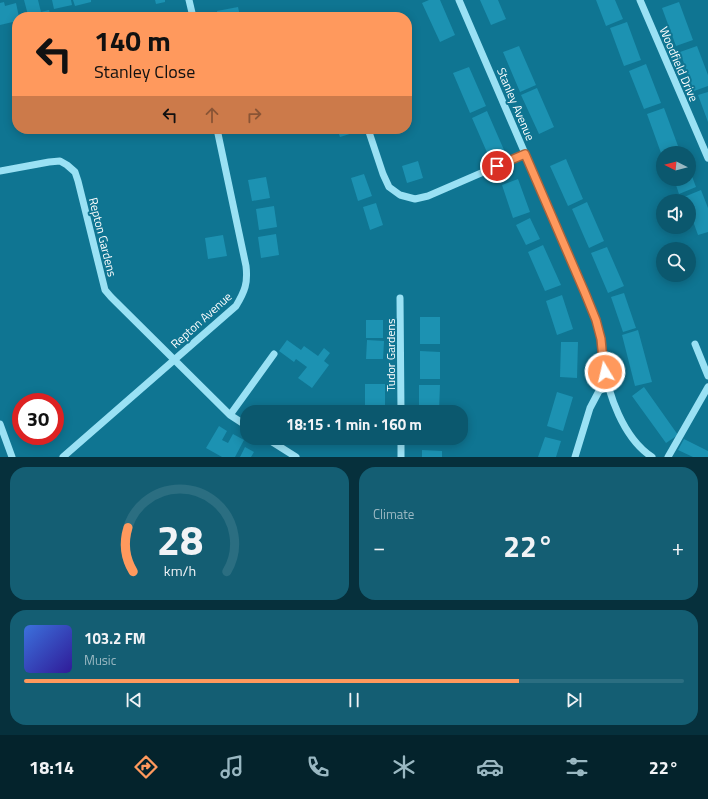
<!DOCTYPE html>
<html lang="en">
<head>
<meta charset="utf-8">
<style>
	:root { --surface:#0b586e; --page:#145e73; --text:#f1f3f6; --muted:#9ab8c2; --line:#2b6e81; --accent:#ff995d }
	body { margin:0; font-family:"Titillium Web",sans-serif; background:var(--page); color:var(--text); height:100vh; display:flex; flex-direction:column; font-size:15px; white-space:nowrap }
	* { box-sizing:border-box; margin:0 }
	p { font-size:13px; color:var(--muted) }
	.icon { flex:none; width:22px; height:22px; fill:none; stroke:currentColor; stroke-width:2; stroke-linecap:round; stroke-linejoin:round }
	.map { position:relative; height:457px; overflow:hidden }
	.side { display:flex; flex-direction:column; gap:10px; padding:10px; background:#06303c; flex:1 }
	.side>* { flex:none }
	.top-card { position:absolute; left:12px; top:12px; width:400px; height:122px; border-radius:16px; box-shadow:0 2px 10px #0003; background:#ff995d; color:#111; overflow:hidden }
	.needle { width:26px; rotate:276deg }
	.tools { position:absolute; left:656px; top:146px; display:grid; gap:8px }
	.tools a { display:grid; place-items:center; width:40px; height:40px; border-radius:50%; background:var(--surface); box-shadow:0 2px 10px #0003; font-size:20px }
	.speed { position:absolute; left:12px; top:393px; display:flex; gap:8px; font-size:20px; font-weight:700; text-align:center }
	.speed>* { display:grid; place-content:center; width:52px; height:52px; border-radius:50%; background:var(--surface); box-shadow:0 2px 10px #0003; line-height:1 }
	.speed .limit { border:6px solid #d22; background:#fff; color:#111 }
	.pin { position:absolute; display:grid; place-items:center; width:34px; height:34px; color:#fff; margin:-17px; border:2px solid #fff; border-radius:50%; box-shadow:0 1px 4px #0007 }
	.me { position:absolute; width:44px; margin:-22px; rotate:351deg; stroke-linejoin:round; filter:drop-shadow(0 0 3px #0008) }
	.turn { display:flex; align-items:center; gap:14px; height:84px; padding:0 16px; font-size:18px }
	.turn .icon { width:52px; height:52px; stroke-width:2.5 }
	.turn b { display:block; font-size:28px; line-height:34px }
	.lanes { display:flex; align-items:center; height:38px; padding:0 16px; background:#0003; justify-content:center; gap:20px; direction:ltr }
	.lanes .off { opacity:.35 }
	.big { font-size:30px; font-weight:700; line-height:1.1 }
	.side .tile { flex:1; display:flex; flex-direction:column; justify-content:center; gap:6px; min-width:0; padding:0 14px; border-radius:16px; background:var(--page) }
	.side .dial { align-items:center; gap:0 }
	.dial svg { height:104px; overflow:visible; fill:none; stroke:var(--line); stroke-width:7; stroke-linecap:round; text-anchor:middle }
	.dial text { fill:var(--text); stroke:none }
	.song { display:flex; align-items:center; gap:12px }
	.cover { width:48px; height:48px; border-radius:6px; background:linear-gradient(135deg,hsl(220 70% 55%),hsl(250 70% 35%)) }
	.played { height:4px; border-radius:2px; background:linear-gradient(90deg,var(--accent) 75%,var(--line) 75%) }
	.keys { display:flex; justify-content:space-around; direction:ltr }
	.heat { display:flex; justify-content:space-between; align-items:center; font-size:22px; direction:ltr }
	.side .tiles { flex:1; display:grid; gap:10px; grid-template-columns:1fr 1fr }
	.tile:last-child { grid-column:span 2 }
	.trip { position:absolute; left:240px; top:405px; width:228px; height:40px; border-radius:16px; background:var(--surface); box-shadow:0 2px 10px #0003; font-weight:700; line-height:40px; text-align:center }
	.dock { display:flex; height:64px; justify-content:space-around; align-items:center; background:#04232c; color:var(--muted) }
	.dock .icon { width:28px; height:28px }
	.dock .on { color:var(--accent) }
	.dock b { font-size:18px; color:var(--text) }
	.map>svg:first-child { display:block }
</style>
</head>
<body>
<div class="map">
<svg width="708" height="457" viewBox="0 0 708 457">
	<rect width="100%" height="100%" fill="#0f7592"/>
	<path fill="#1c92b2" d="M 24,0 L 38,0 L 41,12 L 49,10 L 51,17 L 36,17 L 35,13 L 28,15 Z
		M 52,0 L 71,0 L 72,5 L 54,9 Z
		M 73,0 L 91,0 L 91,2 L 75,6 Z
		M 155,0 L 165,0 L 165,2 L 156,4 Z
		M 429,0 L 440,0 L 455,35 L 440,42 L 422,3 Z
		M 480,0 L 498,0 L 506,19 L 491,25 Z
		M 596,0 L 615,0 L 623,19 L 606,26 Z
		M 4,2 L 5,6 L 16,3 L 19,17 L 17,17 L 17,21 L 0,25 L 0,3 Z
		M 679,2 L 693,40 L 676,46 L 662,8 Z
		M 238,7 L 240,16 L 247,15 L 247,17 L 218,17 L 217,11 Z
		M 627,22 L 641,60 L 624,66 L 610,28 Z
		M 519,46 L 536,85 L 520,92 L 503,52 Z
		M 697,46 L 708,75 L 708,86 L 694,91 L 680,52 Z
		M 646,64 L 661,103 L 644,109 L 629,71 Z
		M 469,67 L 486,106 L 470,113 L 453,73 Z
		M 537,88 L 554,127 L 539,134 L 521,95 Z
		M 708,92 L 708,122 L 698,95 Z
		M 664,108 L 678,146 L 661,153 L 647,114 Z
		M 487,111 L 504,150 L 489,157 L 472,118 Z
		M 337,129 L 352,129 L 353,133 L 340,137 Z
		M 566,159 L 583,199 L 568,206 L 550,166 Z
		M 418,161 L 423,178 L 407,183 L 402,166 Z
		M 689,168 L 696,187 L 679,194 L 674,179 L 689,179 Z
		M 364,174 L 372,196 L 358,201 L 351,178 Z
		M 266,177 L 270,198 L 252,201 L 248,180 Z
		M 518,179 L 530,212 L 513,218 L 502,185 Z
		M 701,190 L 708,208 L 708,232 L 698,235 L 689,210 L 689,201 L 686,201 L 684,197 Z
		M 587,202 L 604,241 L 589,248 L 572,209 Z
		M 376,203 L 383,225 L 370,230 L 363,207 Z
		M 274,206 L 277,227 L 259,230 L 256,209 Z
		M 530,218 L 540,239 L 526,245 L 516,225 Z
		M 276,234 L 279,255 L 261,258 L 258,237 Z
		M 223,235 L 227,256 L 208,259 L 205,238 Z
		M 543,245 L 561,285 L 545,291 L 528,252 Z
		M 607,247 L 624,286 L 608,293 L 591,253 Z
		M 624,293 L 636,328 L 623,332 L 611,297 Z
		M 562,295 L 573,329 L 557,335 L 546,301 Z
		M 420,317 L 440,317 L 440,344 L 420,344 Z
		M 366,320 L 383,320 L 383,338 L 366,338 Z
		M 638,330 L 652,382 L 635,386 L 622,335 Z
		M 287,340 L 301,350 L 304,346 L 318,356 L 324,348 L 330,353 L 324,361 L 329,365 L 312,388 L 298,378 L 307,367 L 296,359 L 294,362 L 279,351 Z
		M 367,340 L 384,341 L 383,359 L 366,359 Z
		M 561,342 L 578,342 L 577,378 L 560,377 Z
		M 420,351 L 440,352 L 440,379 L 420,379 Z
		M 365,384 L 385,384 L 385,411 L 365,411 Z
		M 419,385 L 440,385 L 439,412 L 419,412 Z
		M 644,387 L 678,435 L 666,443 L 632,396 Z
		M 557,392 L 573,397 L 563,431 L 547,426 Z
		M 219,426 L 227,431 L 222,440 L 228,443 L 233,434 L 244,440 L 235,457 L 222,457 L 206,448 Z
		M 545,437 L 561,441 L 556,457 L 538,457 Z
		M 366,438 L 386,438 L 386,445 L 366,445 Z
		M 420,438 L 440,438 L 440,444 L 420,443 Z
		M 684,439 L 708,451 L 708,457 L 693,457 L 678,450 Z
		M 245,447 L 254,452 L 251,457 L 240,457 Z
		M 422,450 L 442,451 L 442,457 L 422,457 Z"/>
	<g fill="none" stroke-linecap="round" stroke-linejoin="round">
		<path stroke="#9ae1f4" stroke-width="7" d="M 189,0 L 193,17
			M 459,0 L 585,293 C 591,308 598,323 601,339 C 602,346 602,354 603,361 C 608,394 623,438 652,457
			M 640,0 L 708,158
			M 368,129 L 383,174 L 389,187 L 400,195 L 415,199 L 428,196 L 525,154
			M 0,171 L 49,162 L 60,161 L 67,165 L 75,172 L 78,181 L 105,290 L 111,297 L 230,415 L 247,426
			M 400,298 L 401,412
			M 695,344 L 708,376
			M 230,415 L 274,354
			M 0,424 L 12,457
			M 266,438 L 296,457
			M 401,438 L 401,457
			M 63,457 L 236,306 C 245,291 248,283 246,266 L 217,129
			M 575,457 L 590,408 L 599,391 L 608,385
			M 668,457 L 708,387"/>
	</g>
	<g fill="none" stroke-linecap="round" stroke-linejoin="round">
		<defs>
			<path id="route" d="M 497,166 L 525,154 L 585,293 L 596,320 L 601,339 L 603,360 L 605,372"/>
		</defs>
		<use href="#route" stroke="#a6633c" stroke-width="10"/>
		<use href="#route" stroke="#ff995d" stroke-width="7"/>
	</g>
	<g text-anchor="middle" dominant-baseline="central" stroke-width="4" stroke-linejoin="round" paint-order="stroke">
		<g font-size="12" fill="#fff" stroke="#0f7592">
			<text transform="translate(679 64) rotate(67)">Woodfield Drive</text>
			<text transform="translate(516 104) rotate(67)">Stanley Avenue</text>
			<text transform="translate(103 237) rotate(76)">Repton Gardens</text>
			<text transform="translate(201 320) rotate(-42)">Repton Avenue</text>
			<text transform="translate(390 355) rotate(-90)">Tudor Gardens</text>
		</g>
	</g>
</svg>
<div class="tools">
<a><svg class="needle" viewBox="-14 -14 28 28"><path d="M0-13l5 13h-10z" fill="#e53935"/><path d="M0 13l5-13h-10z" fill="#9ab8c2"/></svg></a>
<a><svg class="icon" aria-label="sound" viewBox="0 0 24 24"><path d="M4 9h4l5-4v14l-5-4H4zM17 9q2 3 0 6"/></svg></a>
<a><svg class="icon" aria-label="search" viewBox="0 0 24 24"><circle cx="10" cy="10" r="6"/><path d="M15 15l6 6"/></svg></a>
</div>
<div class="speed"><div class="limit">30</div></div>
<div class="pin" style="left:497px;top:166px;background:#d93025"><svg class="icon" aria-label="arrive" viewBox="0 0 24 24"><path d="M6 21V4h12l-3 4 3 4H6"/></svg></div>
<svg class="me" style="left:605px;top:372px" viewBox="-20 -20 40 40"><circle r="17" fill="#ff995d" stroke="#fff" stroke-width="3"/><path d="M0-11L8 9 0 5-8 9z" fill="#fff"/></svg>
<div class="trip">18:15 · 1 min · 160 m</div>
<div class="top-card">
<div class="turn"><svg class="icon" aria-label="left" viewBox="0 0 24 24"><path d="M17 20v-9H6M10 6l-5 5 5 5"/></svg><div><b>140 m</b>Stanley Close</div></div>
<div class="lanes"><svg class="icon" aria-label="left" viewBox="0 0 24 24"><path d="M17 20v-9H6M10 6l-5 5 5 5"/></svg><svg class="icon off" aria-label="ahead" viewBox="0 0 24 24"><path d="M12 20V5M6 11l6-6 6 6"/></svg><svg class="icon off" aria-label="right" viewBox="0 0 24 24"><path d="M7 20v-9h11M14 6l5 5-5 5"/></svg></div>
</div>
</div>
<section class="side">
<div class="tiles">
<div class="tile dial"><svg viewBox="0 0 100 80">
<path d="M14 69A42 42 0 1 1 86 69"/>
<path d="M14 69A42 42 0 0 1 10 35" stroke="#ff995d"/>
<text x="50" y="56" font-size="32" font-weight="700">28</text>
<text x="50" y="72" font-size="11">km/h</text>
</svg></div>
<div class="tile"><p>Climate</p>
<div class="heat"><a>−</a><b class="big">22°</b><a>+</a></div>
</div>
<div class="tile">
<div class="song"><i class="cover"></i><div><b>103.2 FM</b><p>Music</p></div></div>
<div class="played"></div>
<div class="keys"><svg class="icon" aria-label="previous" viewBox="0 0 24 24"><path d="M18 5L8 12l10 7zM5 5v14"/></svg><svg class="icon" aria-label="pause" viewBox="0 0 24 24"><path d="M8 5v14M16 5v14"/></svg><svg class="icon" aria-label="next" viewBox="0 0 24 24"><path d="M6 5l10 7-10 7zM19 5v14"/></svg></div>
</div>
</div>
</section>
<nav class="dock">
<b>18:14</b>
<svg class="icon on" aria-label="directions" viewBox="0 0 24 24"><path d="M12 3l9 9-9 9-9-9zM9 14v-3h6M13 9l2 2-2 2"/></svg>
<svg class="icon" aria-label="music" viewBox="0 0 24 24"><path d="M9 18V5l10-2v13"/><circle cx="6" cy="18" r="3"/><circle cx="16" cy="16" r="3"/></svg>
<svg class="icon" aria-label="phone" viewBox="0 0 24 24"><path d="M5 4h4l2 5-3 2q2 4 5 5l2-3 5 2v4C11 20 4 13 5 4z"/></svg>
<svg class="icon" aria-label="climate" viewBox="0 0 24 24"><path d="M12 3v18M4 7l16 10M4 17L20 7"/></svg>
<svg class="icon" aria-label="car" viewBox="0 0 24 24"><path d="M5 17H2v-5l4-1 3-4h7l3 4 3 1v5h-3M9 17h6M6 11h13"/><circle cx="7" cy="17" r="2"/><circle cx="17" cy="17" r="2"/></svg>
<svg class="icon" aria-label="filters" viewBox="0 0 24 24"><path d="M4 7h16M4 17h16"/><circle cx="9" cy="7" r="2"/><circle cx="15" cy="17" r="2"/></svg>
<b>22°</b>
</nav>
</body>
</html>
